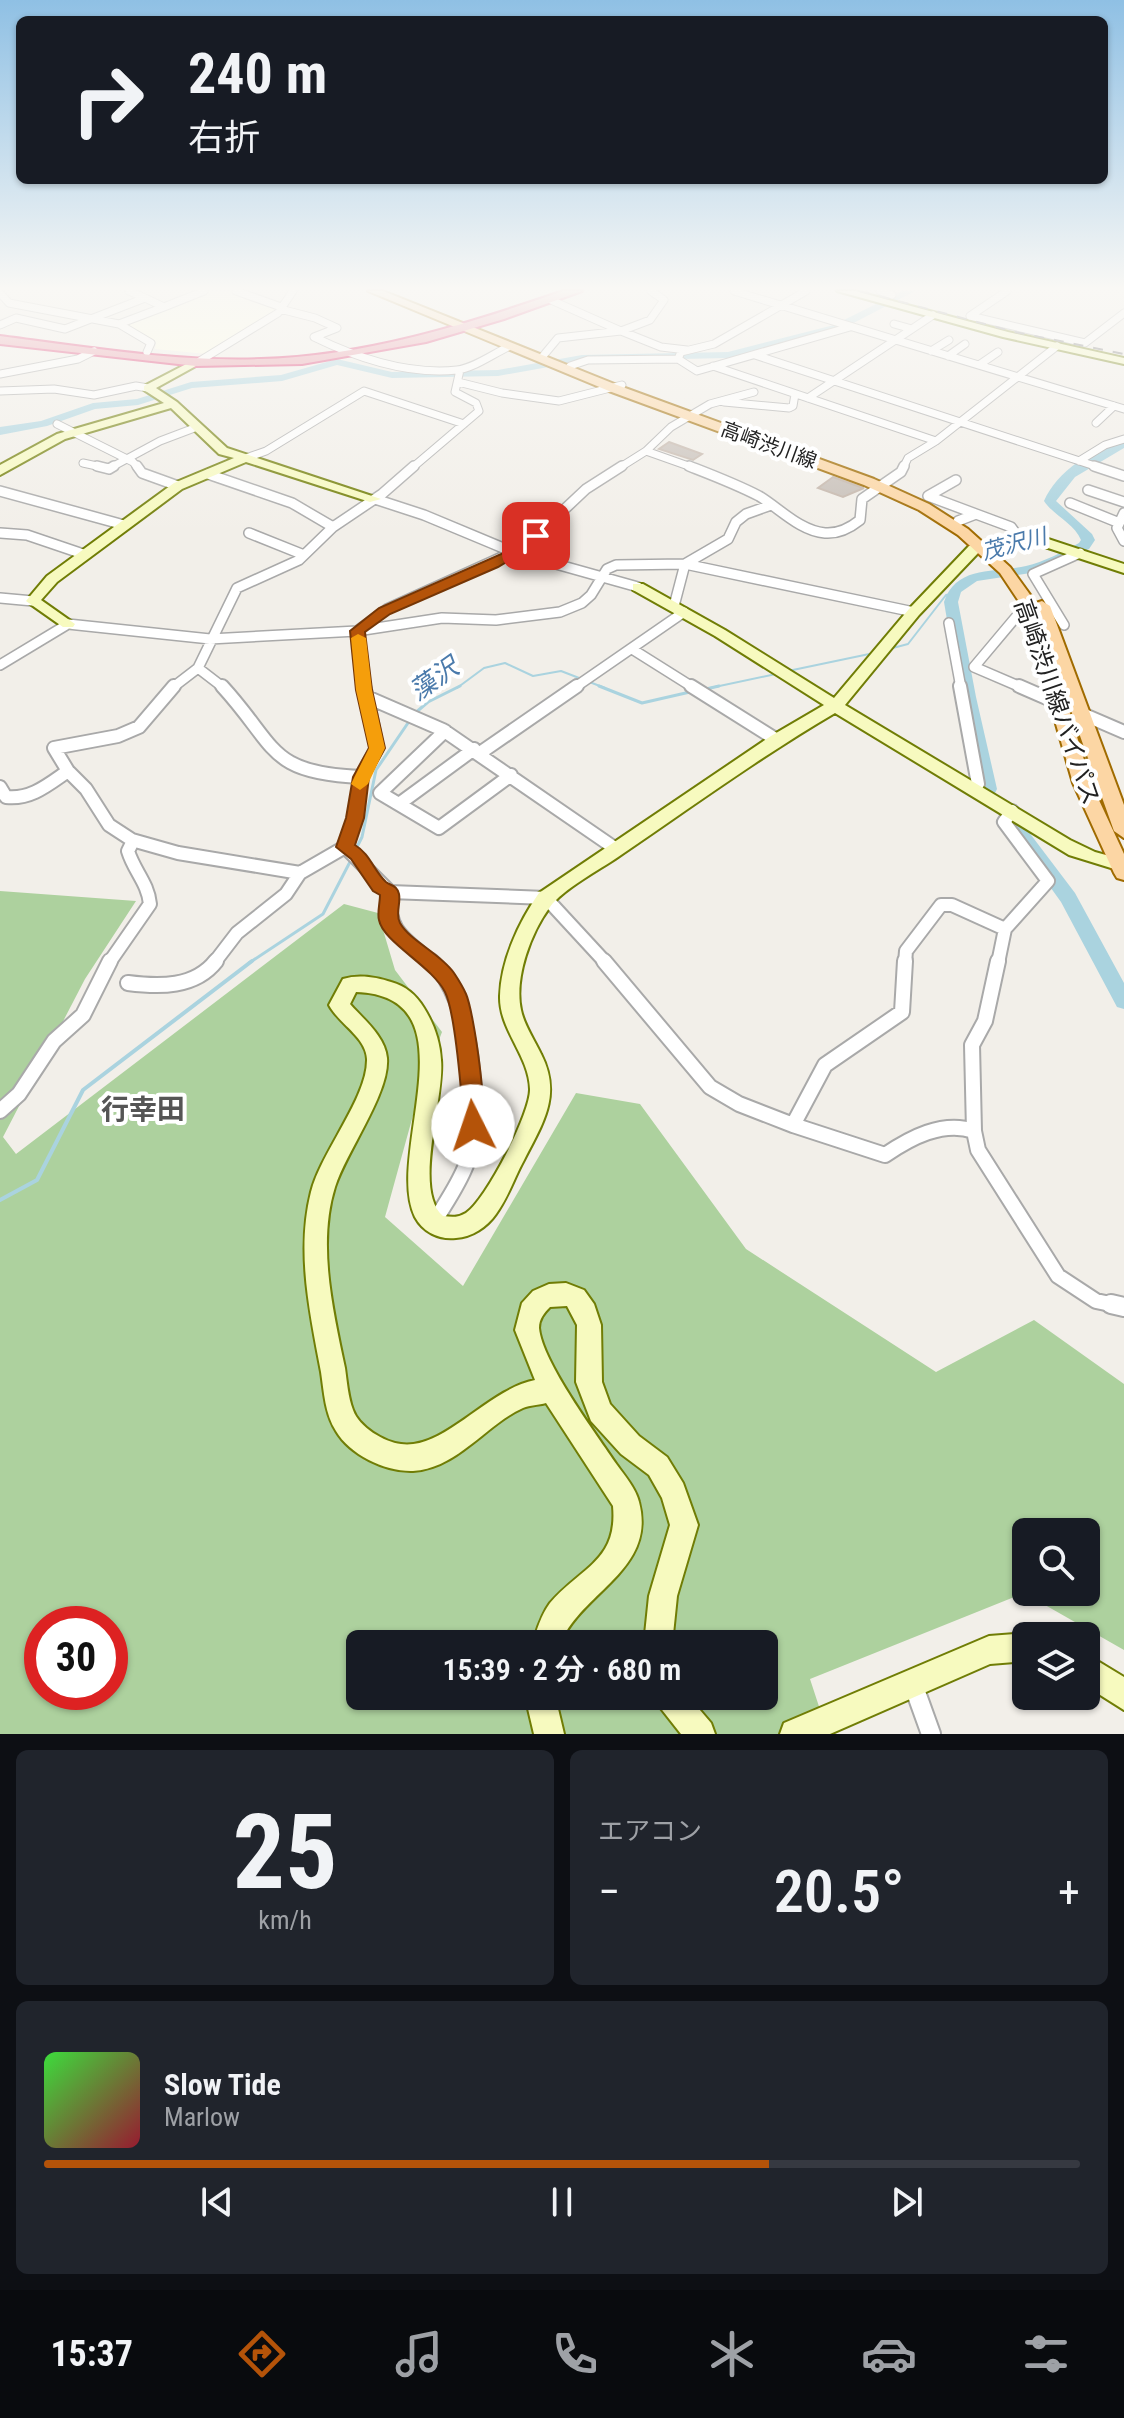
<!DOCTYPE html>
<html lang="ja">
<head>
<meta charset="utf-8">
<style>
	:root { --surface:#171b24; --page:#20242c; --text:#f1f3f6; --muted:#9ea1a6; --line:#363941; --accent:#b45309 }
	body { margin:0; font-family:"Roboto Condensed","Noto Sans JP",sans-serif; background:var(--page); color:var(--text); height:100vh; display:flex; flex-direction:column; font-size:30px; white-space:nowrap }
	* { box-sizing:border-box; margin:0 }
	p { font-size:26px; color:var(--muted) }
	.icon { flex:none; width:44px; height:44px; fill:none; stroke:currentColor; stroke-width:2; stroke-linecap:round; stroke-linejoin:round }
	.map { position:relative; height:1734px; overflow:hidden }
	.side { display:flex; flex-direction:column; gap:16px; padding:16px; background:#0d0f14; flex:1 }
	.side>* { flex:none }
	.top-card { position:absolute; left:16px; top:16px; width:1092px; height:168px; border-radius:12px; box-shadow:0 2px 6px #0004; background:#171b24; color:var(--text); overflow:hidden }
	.controls { position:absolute; left:1012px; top:1518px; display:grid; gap:16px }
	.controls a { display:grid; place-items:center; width:88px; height:88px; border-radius:12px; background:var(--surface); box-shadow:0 2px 6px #0004; font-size:40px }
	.speed { position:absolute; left:24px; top:1606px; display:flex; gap:16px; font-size:40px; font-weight:700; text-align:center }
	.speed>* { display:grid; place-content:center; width:104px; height:104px; border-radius:50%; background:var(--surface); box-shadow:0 2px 6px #0004; line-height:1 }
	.speed .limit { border:12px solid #d22; background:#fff; color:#111 }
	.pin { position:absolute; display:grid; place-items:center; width:68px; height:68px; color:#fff; margin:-34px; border-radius:16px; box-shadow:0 4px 12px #0006 }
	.me { position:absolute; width:88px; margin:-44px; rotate:356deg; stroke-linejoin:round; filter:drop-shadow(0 0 6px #0008) }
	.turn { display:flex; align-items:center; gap:28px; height:168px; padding:0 40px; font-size:36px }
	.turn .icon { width:104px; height:104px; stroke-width:2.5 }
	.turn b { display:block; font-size:56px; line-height:68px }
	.big { font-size:60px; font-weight:600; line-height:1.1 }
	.side .tile { flex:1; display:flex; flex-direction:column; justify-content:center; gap:12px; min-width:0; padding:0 28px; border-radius:12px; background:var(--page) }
	.side .dial { align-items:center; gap:0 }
	.dial b { font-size:104px; line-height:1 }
	.song { display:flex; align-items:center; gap:24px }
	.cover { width:96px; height:96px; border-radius:12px; background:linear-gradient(135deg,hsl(120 70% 55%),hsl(350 70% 35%)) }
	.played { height:8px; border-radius:4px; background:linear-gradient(90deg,var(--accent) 70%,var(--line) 70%) }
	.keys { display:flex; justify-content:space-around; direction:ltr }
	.heat { display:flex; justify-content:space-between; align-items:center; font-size:44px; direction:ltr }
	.side .tiles { flex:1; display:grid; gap:16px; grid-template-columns:1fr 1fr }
	.tile:last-child { grid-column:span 2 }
	.trip { position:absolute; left:346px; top:1630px; width:432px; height:80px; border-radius:12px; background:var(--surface); box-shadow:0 2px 6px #0004; font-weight:600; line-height:80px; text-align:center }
	.dock { display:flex; height:128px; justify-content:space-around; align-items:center; background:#090b0e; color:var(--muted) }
	.dock .icon { width:56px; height:56px }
	.dock .current { color:var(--accent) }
	.dock b { font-size:36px; color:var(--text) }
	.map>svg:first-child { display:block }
</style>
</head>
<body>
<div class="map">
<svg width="1124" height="1734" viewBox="0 0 1124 1734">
	<rect width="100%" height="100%" fill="#f2efe9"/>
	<path fill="#ffffe5" d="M 207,291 L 234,291 L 277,308 L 273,314 L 207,354 L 155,349 L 156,343 L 125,323 Z"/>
	<path fill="#add19e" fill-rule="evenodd" d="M 0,891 L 136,901 L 85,979 L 3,1137 L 16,1154 L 344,904 L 378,913 L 395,970 L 442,1032 L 420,1090 L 385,1217 L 463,1286 L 576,1093 L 640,1104 L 746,1249 L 936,1372 L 1034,1320 L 1124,1384 L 1124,1650 L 1024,1593 L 810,1679 L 828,1734 L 0,1734 ZM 1026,1532 L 1086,1532 L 1086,1592 L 1026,1592 ZM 42,1624 L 110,1624 L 110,1692 L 42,1692 ZM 360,1644 L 764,1644 L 764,1696 L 360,1696 Z"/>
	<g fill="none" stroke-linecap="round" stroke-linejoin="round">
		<path stroke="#aad3df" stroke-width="2" d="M 889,649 L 908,644 L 946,595 L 952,594
			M 788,671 L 874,653
			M 457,688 L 484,668 L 505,663 L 533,676 L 561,671 L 605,688
			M 710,688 L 776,674"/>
		<path stroke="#aad3df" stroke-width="3" d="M 599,686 L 642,703 L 690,692
			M 706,689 L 719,686
			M 414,714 L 428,702 L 460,686
			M 355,851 L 362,837 L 376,770 L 410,720
			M 249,963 L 323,914 L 352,858"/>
		<path stroke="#aad3df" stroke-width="4" d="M 0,1200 L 37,1180 L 83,1090 L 252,961"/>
		<path fill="#aad3df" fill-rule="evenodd" d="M 902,291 L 915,291 L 842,329 L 728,358 L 582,361 L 498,376 L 392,378 L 337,365 L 282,381 L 192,388 L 138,405 L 95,409 L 47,426 L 0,435 L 0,427 L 41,421 L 93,403 L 137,399 L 191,382 L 281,375 L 337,359 L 392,372 L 498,370 L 582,355 L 728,352 L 834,325 Z
			M 1124,439 L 1124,448 L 1075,477 L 1056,501 L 1092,534 L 1095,540 L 1089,549 L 1037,572 L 977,581 L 961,592 L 958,602 L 976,697 L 997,789 L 995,793 L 983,793 L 960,697 L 944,602 C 956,565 995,573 1026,566 C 1044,562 1062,552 1079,543 L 1081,540 C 1074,523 1054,516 1044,501 C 1057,471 1093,449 1124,439 Z
			M 1016,821 L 1022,823 L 1075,893 L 1124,983 L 1124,1009 L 1117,1007 L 1061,902 L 1007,827 Z"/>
	</g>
	<path fill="#c7bfb8" stroke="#c4b6ab" stroke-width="2" d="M 669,442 L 702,454 L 693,460 L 659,449 Z
		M 833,477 L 863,488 L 864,488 L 843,497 L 818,488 Z"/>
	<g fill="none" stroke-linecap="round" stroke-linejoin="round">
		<defs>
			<path id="street-far4" d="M 129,291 L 145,298
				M 236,291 L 281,307
				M 734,291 L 1124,409
				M 806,291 L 714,344 L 681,352 L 678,359 L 697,371 L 850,327
				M 880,291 L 892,295
				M 0,293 L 9,303 L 119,324 L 151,343 L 147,352
				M 551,300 L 621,331 L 650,320 L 664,300 L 651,291
				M 280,309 L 315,318 L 337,328 L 314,337 C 357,358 408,375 457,370 C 474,368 493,354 508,347
				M 970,316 L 1085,343 L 1124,313
				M 970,316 L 1007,291
				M 119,324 L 164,307
				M 894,324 L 912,329
				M 0,325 L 16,318 L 65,329 L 145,298 L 164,307 L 204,291
				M 931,351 L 949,340
				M 755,355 L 1101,468
				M 543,356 L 558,338 L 621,331 L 661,347 L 687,350
				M 948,356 L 965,344
				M 198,362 L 278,313 L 293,291
				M 979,365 L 998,352
				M 570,366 L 588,360 L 678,359
				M 713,366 L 936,441
				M 0,374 L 78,359 L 94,351
				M 458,382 L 502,393 L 559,401 L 622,385
				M 0,391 L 54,389 L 94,395 L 136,386 L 148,388
				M 808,398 L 933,315
				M 724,402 L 789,408 L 793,406 L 795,394
				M 1096,423 L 1114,406
				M 57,424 L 133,462 L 138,468
				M 646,451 L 694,468
				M 243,459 L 266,451 L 364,391 L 464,424
				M 1079,461 L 1105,445 L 1124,439
				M 83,463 L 106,468
				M 110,468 L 160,441 L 197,427
				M 412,468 L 479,411 L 476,403 L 455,392 L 460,370
				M 619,468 L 646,451 L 671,427 L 710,404 L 754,392
				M 903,468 L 908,458 L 936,441 L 1057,346"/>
			<path id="street-far3" d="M 97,466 L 109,469 L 114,466
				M 137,466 L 142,473 L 178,486
				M 689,466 C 712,475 736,484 759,496 C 779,508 800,531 825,533 C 838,534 850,528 860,520 L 862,499 L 901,472 L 904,466
				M 1094,466 L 1124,476
				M 208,474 L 292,503 L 333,527
				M 956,480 L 928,496 L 976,514
				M 1088,490 L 1124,502
				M 0,491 L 124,525
				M 375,499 L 424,515 L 513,552 L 638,587
				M 1070,503 L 1117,522
				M 1124,513 L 1117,528 L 1124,541
				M 958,521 L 976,514 L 1011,527 L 1019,538
				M 0,533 L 27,535 L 83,554
				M 249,533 L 304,555
				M 518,553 L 586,489 L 622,466
				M 0,598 L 33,601
				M 674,606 L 685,564 L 914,612
				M 1016,617 L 974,667 L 1023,688
				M 949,623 L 961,688
				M 1064,625 L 1033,574 L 1080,553
				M 632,649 L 694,688
				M 0,665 L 68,624 L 210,639 L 357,631 L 442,618 L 496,620 L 560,612 L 582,603 L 591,595 L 607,569 L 616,565 L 685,564 L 728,539 L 736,522 L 746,514 L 771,505
				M 198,668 L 224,688
				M 172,688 L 198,668 L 237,588 L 299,560 L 333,527 L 382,494 L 414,466
				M 364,688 L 357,631 L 387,609 L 513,552
				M 574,688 L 684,612"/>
			<path id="street-far2" d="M 222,686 C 278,747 267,773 361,777
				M 364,686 L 367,697 L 443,730 L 616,849
				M 691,686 L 777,740
				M 960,686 L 978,784 L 973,789
				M 1019,686 L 1058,703
				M 1080,713 L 1124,732
				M 445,731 L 380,793 L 439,828 L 511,775
				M 480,753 L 577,686
				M 68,771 L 86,789 L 109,825 L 132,840 L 178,853 L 300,873
				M 0,787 L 6,797 C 31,800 49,784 68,771 L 54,748 L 118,736 L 139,727 L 174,686
				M 399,804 L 474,749
				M 345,847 L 355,818 L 361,777 L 377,748 L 367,697
				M 390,892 C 387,933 406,939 433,963
				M 109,963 L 150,904 C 148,883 134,871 128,851 L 133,841
				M 214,963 L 237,933 L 286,894 L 300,873 L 345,847 L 390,892 L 546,898 L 606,963
				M 905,963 L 906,951 L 941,905 L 952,905 L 1005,929
				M 998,963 L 1005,929 L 1048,881 L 1004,822 L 1012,811"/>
			<path id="street-far1" d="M 431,961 C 473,998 483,1114 466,1165 C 458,1186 444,1205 433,1224
				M 604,961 L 710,1087 L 739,1104 L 793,1125 L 825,1065 L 902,1012 L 905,961
				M 998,961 L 985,1021 L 972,1045 L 974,1131 L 978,1150 L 1058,1276 L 1096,1301 L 1120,1306
				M 128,983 C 159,987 195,988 216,961
				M 0,1111 L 19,1094 L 54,1041 L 83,1015 L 110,961
				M 793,1125 L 885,1155 C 910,1138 943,1120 974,1131"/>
			<path id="street" d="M 1111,1304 L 1124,1307
				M 913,1684 L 931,1734"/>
			<path id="secondary" d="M 837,291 L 855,291 L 1008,332 L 1124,358 L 1124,364 L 1003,337 Z
				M 194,360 L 203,362 L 156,388 L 177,402 L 227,448 L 381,499 L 370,502 L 246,462 L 182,489 L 57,582 L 41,600 L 75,624 L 73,627 L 63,627 L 26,601 L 47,576 L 174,483 L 234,458 L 219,454 L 171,408 L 65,439 L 0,475 L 0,465 L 57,434 L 164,403 L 144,390 L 144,386 Z
				M 1007,535 L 1039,536 L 1124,564 L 1124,573 L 1033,543 L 1008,543 L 979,552 L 919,615 L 845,705 L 1070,840 L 1095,852 L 1124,860 L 1124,872 L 1069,855 L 835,713 C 760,757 690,808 618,857 C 599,870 563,889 550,907 C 531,932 514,978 521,1010 C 524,1025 534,1039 541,1054 C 562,1095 543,1123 524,1160 C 514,1178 508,1198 496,1214 C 487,1227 472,1237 456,1238 C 439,1240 423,1232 415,1217 C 384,1154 476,996 356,992 L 350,1004 C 363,1019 385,1036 387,1058 C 390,1093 346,1152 335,1187 C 317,1244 333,1311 345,1368 C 347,1382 348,1397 353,1410 C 359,1427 384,1442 401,1444 C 444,1450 488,1389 535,1380 L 515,1330 L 522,1303 L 533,1291 L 549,1284 L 566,1283 L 584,1290 L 594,1304 L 601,1325 L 602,1382 L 610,1404 L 639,1436 L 667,1457 L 683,1483 L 698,1525 L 677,1596 L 672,1644 L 644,1644 L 649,1596 L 670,1525 L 662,1498 L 649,1475 L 621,1454 L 591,1421 L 576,1382 L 577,1325 L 567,1306 L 550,1307 C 544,1313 539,1319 539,1328 C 542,1362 597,1435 617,1465 C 625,1476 636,1489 639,1502 C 657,1570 581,1592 560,1644 L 532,1644 C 537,1630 541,1615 550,1603 C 581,1567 618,1561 613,1506 L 546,1403 C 539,1405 530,1405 523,1408 C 485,1425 458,1468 413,1471 C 386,1472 350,1455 336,1431 C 325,1414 324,1392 321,1372 C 310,1314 296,1251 311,1192 C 321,1152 368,1097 367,1059 C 366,1037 338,1023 329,1005 L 343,979 C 358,974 377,977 391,982 C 406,986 416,995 424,1008 C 434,1024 440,1042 441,1060 C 445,1098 412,1190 443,1216 C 451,1217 458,1218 466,1213 C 486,1200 531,1112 530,1089 C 529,1055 499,1030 500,996 C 501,960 519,922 539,893 L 771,736 L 824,705 L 715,636 L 633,590 L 633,584 L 643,584 L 725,630 L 834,698 L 909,609 L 969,546 Z
				M 1026,1633 L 1034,1636 L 1026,1636 L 1026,1661 L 990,1664 L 830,1734 L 780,1734 L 784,1723 L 989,1636 Z
				M 1086,1654 L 1124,1677 L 1124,1710 L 1086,1686 Z
				M 525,1696 L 555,1696 L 564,1734 L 534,1734 Z
				M 654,1696 L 688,1696 L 711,1723 L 715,1734 L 681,1734 L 659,1706 Z"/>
			<path id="primary" d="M 368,291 L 383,291 L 617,385 L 874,479 L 929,504 L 968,529 L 1010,567 L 1036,603 L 1042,601 L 1050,606 L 1124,805 L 1124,838 L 1114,831 L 1059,677 L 1091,783 L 1124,854 L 1124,880 L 1117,878 L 1114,873 L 1073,783 L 1022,606 L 1000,573 L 958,535 L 919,510 L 864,485 L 609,391 Z"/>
			<path id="highway" d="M 563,291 L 582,291 L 504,319 L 426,342 L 302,364 L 196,366 L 0,344 L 0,336 C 87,347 174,362 261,359 C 365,356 465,325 563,291 Z"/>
		</defs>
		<use href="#street-far4" stroke="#a9a9a9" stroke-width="9"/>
		<use href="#street-far3" stroke="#a9a9a9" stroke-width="12"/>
		<use href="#street-far2" stroke="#a9a9a9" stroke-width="16"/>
		<use href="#street-far1" stroke="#a9a9a9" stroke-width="18"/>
		<use href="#street" stroke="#a9a9a9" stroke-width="22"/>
		<use href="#secondary" stroke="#707d05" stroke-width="4"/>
		<use href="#primary" stroke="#a06b00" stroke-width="4"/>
		<use href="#highway" stroke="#dc2a67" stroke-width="4"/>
		<use href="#street-far4" stroke="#fff" stroke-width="7"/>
		<use href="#street-far3" stroke="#fff" stroke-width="9"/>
		<use href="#street-far2" stroke="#fff" stroke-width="12"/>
		<use href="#street-far1" stroke="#fff" stroke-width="14"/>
		<use href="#street" stroke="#fff" stroke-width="18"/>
		<use href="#secondary" fill="#f7fabf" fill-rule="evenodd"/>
		<use href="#primary" fill="#fcd6a4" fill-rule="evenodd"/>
		<use href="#highway" fill="#e892a2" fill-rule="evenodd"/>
		<path stroke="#707070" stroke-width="2" stroke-dasharray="10 10" stroke-linecap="butt" d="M 860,291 L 1015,332 L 1124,354"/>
	</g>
	<linearGradient id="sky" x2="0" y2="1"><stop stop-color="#8fc0e4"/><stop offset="0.54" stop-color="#f9f8f5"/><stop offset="1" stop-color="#f9f8f5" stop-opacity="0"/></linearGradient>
	<rect width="1124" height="534" fill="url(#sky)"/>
	<path fill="#b45309" stroke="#753606" stroke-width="2" d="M 531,533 L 543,536 L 522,556 L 515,557 L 498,567 L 390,614 L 365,632 L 372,690 L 385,748 L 369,777 L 364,818 L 355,845 C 370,854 374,871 386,882 C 391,886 397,885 399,894 C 401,904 395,914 400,923 C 411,942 440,953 454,973 C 458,979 463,987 466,994 C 474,1012 489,1117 481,1133 L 473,1135 L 466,1133 C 459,1120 462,1104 461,1090 C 459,1068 454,1010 445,992 C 432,966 383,942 379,920 C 377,913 380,903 380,895 L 373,891 L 351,859 L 336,847 L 346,818 L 353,777 L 369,748 L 356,690 L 350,631 L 379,608 L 515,548 Z"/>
	<path fill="#f59e0b" d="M 358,634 L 366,638 L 372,690 L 385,748 L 368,784 L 360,790 L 351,784 L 369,748 L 356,690 L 351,638 Z"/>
	<g text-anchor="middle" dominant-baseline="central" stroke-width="8" stroke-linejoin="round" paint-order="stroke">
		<g font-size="20" fill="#222" stroke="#fff">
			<text transform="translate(769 445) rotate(20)">高崎渋川線</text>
		</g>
		<g font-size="22" font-style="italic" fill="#4a7aab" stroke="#fff">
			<text transform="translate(1014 544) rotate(-15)">茂沢川</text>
		</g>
		<g font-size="24" fill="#222" stroke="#fff">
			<text transform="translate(1057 702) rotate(71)">高崎渋川線バイパス</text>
		</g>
		<g font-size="26" font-style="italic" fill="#4a7aab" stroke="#fff">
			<text transform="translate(434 679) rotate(-35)">藻沢</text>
		</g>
		<g font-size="28" font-weight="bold" fill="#555" stroke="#fff">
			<text x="143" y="1109">行幸田</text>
		</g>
	</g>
</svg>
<div class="controls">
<a><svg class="icon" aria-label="search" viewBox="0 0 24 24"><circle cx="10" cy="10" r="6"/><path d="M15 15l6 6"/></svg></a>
<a><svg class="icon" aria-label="layers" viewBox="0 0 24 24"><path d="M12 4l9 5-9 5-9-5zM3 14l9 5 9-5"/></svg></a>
</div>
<div class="speed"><div class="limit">30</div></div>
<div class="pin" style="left:536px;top:536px;background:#d93025"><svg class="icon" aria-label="arrive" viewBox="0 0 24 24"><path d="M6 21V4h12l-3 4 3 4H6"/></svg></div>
<svg class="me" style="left:473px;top:1126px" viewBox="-20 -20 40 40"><circle r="19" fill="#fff"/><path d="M0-13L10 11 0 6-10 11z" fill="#b45309"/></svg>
<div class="trip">15:39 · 2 分 · 680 m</div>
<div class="top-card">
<div class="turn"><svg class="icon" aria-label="right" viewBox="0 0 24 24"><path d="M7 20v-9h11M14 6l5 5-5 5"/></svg><div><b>240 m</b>右折</div></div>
</div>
</div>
<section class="side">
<div class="tiles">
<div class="tile dial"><b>25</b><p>km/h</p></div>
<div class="tile"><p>エアコン</p>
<div class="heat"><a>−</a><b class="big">20.5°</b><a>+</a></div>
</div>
<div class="tile">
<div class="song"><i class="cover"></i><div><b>Slow Tide</b><p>Marlow</p></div></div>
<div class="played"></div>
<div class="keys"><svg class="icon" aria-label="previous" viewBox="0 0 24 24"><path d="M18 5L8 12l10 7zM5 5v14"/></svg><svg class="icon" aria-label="pause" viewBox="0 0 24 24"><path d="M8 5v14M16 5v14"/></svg><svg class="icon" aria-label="next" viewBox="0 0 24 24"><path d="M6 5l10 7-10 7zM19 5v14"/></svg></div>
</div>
</div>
</section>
<nav class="dock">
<b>15:37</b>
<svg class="icon current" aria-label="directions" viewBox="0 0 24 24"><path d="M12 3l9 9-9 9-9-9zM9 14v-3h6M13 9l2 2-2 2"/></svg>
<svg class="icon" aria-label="music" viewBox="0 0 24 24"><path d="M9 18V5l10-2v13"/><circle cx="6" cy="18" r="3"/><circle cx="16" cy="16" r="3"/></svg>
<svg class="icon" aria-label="phone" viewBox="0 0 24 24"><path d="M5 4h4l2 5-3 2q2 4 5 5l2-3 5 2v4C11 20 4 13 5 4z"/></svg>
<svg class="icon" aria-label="climate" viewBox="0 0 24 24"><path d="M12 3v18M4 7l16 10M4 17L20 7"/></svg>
<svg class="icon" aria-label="car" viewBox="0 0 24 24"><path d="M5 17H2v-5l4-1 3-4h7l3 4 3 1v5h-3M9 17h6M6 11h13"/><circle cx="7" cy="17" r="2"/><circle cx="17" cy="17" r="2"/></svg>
<svg class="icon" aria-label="filters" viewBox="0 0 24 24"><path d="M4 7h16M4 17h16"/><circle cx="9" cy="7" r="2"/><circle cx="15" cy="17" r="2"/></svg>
</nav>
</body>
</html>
